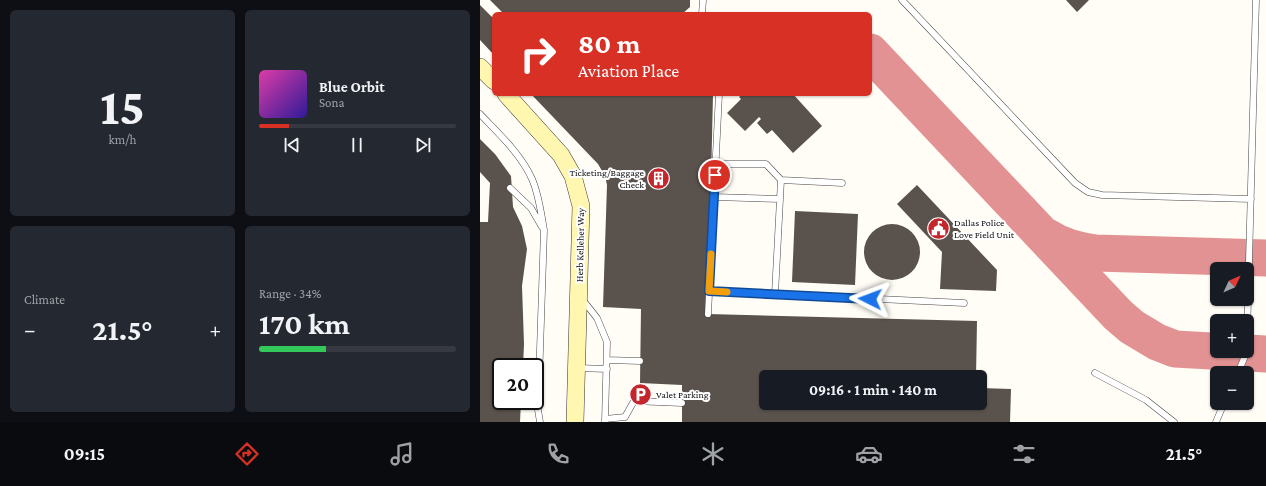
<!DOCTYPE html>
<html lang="en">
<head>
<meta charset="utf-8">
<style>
	:root { --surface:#171b24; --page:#242831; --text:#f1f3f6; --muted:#9ea1a6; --line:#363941; --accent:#d93025 }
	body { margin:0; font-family:"Crimson Pro",serif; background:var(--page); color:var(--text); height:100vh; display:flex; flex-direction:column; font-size:15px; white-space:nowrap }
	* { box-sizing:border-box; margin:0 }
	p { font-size:13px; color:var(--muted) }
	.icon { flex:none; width:22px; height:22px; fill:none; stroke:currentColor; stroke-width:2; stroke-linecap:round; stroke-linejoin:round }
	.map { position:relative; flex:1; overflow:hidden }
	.details { display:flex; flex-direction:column; gap:10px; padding:10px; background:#0d0f14; width:480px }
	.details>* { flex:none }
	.banner { position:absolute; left:12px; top:12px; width:380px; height:84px; border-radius:6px; box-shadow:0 1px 3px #0004; background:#d93025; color:#fff; overflow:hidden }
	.needle { width:26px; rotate:46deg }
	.buttons { position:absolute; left:730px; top:262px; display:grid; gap:8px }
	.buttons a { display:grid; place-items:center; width:44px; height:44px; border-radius:6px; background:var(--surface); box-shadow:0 1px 3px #0004; font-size:20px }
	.speed { position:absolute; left:12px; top:358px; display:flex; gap:8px; font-size:20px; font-weight:700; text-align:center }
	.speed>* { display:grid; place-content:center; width:52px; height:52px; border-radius:50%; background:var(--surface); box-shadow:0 1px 3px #0004; line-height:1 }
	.speed .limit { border:2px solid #111; border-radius:6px; background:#fff; color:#111 }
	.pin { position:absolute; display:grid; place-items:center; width:34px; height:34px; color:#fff; margin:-17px; border:2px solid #fff; border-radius:50%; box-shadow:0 1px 4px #0007 }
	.me { position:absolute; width:44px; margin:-22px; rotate:273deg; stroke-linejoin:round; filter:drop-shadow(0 0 3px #0008) }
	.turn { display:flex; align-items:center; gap:14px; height:84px; padding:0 20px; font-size:18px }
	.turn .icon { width:52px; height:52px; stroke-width:2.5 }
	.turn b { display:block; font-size:28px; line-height:34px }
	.big { font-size:30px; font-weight:700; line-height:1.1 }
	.details .card { flex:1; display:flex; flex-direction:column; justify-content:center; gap:6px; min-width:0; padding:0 14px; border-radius:6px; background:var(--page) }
	.details .dial { align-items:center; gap:0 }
	.dial b { font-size:52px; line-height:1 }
	.song { display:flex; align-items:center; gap:12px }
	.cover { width:48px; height:48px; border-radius:6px; background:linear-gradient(135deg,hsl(320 70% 55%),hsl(250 70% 35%)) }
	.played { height:4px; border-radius:2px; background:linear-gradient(90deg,var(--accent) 15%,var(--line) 15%) }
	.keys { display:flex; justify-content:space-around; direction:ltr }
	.heat { display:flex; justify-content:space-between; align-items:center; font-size:22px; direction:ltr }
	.charge { height:6px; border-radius:3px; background:linear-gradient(90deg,#34c759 34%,var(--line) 0) }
	.details .tiles { flex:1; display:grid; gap:10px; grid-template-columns:repeat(2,1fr) }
	.trip { position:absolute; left:279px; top:370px; width:228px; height:40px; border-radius:6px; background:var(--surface); box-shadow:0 1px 3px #0004; font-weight:700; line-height:40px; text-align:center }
	.tab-bar { display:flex; height:64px; justify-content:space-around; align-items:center; background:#090b0e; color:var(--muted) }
	.tab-bar .icon { width:28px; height:28px }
	.tab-bar .selected { color:var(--accent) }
	.tab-bar b { font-size:18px; color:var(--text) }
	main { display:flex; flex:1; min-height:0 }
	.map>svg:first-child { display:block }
</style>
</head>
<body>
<main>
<section class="details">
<div class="tiles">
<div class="card dial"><b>15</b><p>km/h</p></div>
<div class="card">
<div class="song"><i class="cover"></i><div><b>Blue Orbit</b><p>Sona</p></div></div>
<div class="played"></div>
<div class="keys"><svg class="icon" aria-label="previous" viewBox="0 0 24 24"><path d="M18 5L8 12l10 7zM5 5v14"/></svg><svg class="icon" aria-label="pause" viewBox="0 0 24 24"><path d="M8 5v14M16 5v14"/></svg><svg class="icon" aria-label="next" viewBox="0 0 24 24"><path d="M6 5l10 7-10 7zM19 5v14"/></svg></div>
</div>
<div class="card"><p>Climate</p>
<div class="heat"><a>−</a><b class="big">21.5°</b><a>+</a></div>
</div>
<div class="card"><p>Range · 34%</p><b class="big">170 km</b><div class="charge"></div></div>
</div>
</section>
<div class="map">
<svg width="786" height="422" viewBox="0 0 786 422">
	<rect width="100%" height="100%" fill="#fffdf5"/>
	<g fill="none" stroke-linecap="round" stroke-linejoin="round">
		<path stroke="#e29292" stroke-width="37" d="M 390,52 L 638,315 L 652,327 L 677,342 L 695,349 L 786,354
			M 567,237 C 582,247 599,251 616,253 L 786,258"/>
	</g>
	<path fill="#5a524d" d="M 10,0 L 210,0 L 210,7 L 202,14 L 24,14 Z
		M 586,0 L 609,0 L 597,12 Z
		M 0,5 L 14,19 L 14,55 L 0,40 Z
		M 51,94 L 233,94 L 228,314 L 497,321 L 496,377 L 286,377 L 286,403 L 500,403 L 500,388 L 531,389 L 530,422 L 202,422 L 202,385 L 160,383 L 161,309 L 123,307 L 127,185 L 125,176 L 118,164 Z
		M 263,94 L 313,94 L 342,126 L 313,153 L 292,130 L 287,134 L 277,123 L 281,119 L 279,117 L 265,131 L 247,113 L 261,99 L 259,97 Z
		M 0,139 L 15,154 L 31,176 L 33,207 L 42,226 L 47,249 L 42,286 L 44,344 L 43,367 L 21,367 L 21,401 L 41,401 L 40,422 L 0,422 L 0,222 L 8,222 L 10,183 L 0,172 Z
		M 437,185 L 517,270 L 516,291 L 460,289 L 462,252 L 417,204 Z
		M 315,211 L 378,214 L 375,285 L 312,282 Z
		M384 252a28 28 0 1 1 56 0a28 28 0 1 1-56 0Z"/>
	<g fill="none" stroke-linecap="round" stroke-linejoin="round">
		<defs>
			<path id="lane" d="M 422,0 L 595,183 L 608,192 L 622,195 L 771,199
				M 222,14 L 223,0
				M 0,114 C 18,133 41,154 52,179 C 59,195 61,213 64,230 L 58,410 L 60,422
				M 236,164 L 286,164 L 301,180 L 295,294
				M 301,180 L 362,183
				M 30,188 L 51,208 L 62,227
				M 234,197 L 300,199
				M 229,291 L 484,303
				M 102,299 L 117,318 L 127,342 L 125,422
				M 228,314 L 239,94
				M 767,336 L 776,0
				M 127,360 L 160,361
				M 98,368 L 127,369
				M 615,373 L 666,400 L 694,422
				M 758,373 L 767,351
				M 145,417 L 154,401 L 202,403
				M 125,419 L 145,417
				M 736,422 L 744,403"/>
			<path id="secondary" d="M 0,67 L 14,81
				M 26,94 L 81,155 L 93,176 L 101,206 L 95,422"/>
		</defs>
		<use href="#lane" stroke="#444" stroke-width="7"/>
		<use href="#secondary" stroke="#333" stroke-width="18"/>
		<use href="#lane" stroke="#fff" stroke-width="6"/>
		<use href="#secondary" stroke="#fff6b0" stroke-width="17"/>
	</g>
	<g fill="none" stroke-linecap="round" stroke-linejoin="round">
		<defs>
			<path id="route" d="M 235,175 L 229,291 L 390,299"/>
		</defs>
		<use href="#route" stroke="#114b97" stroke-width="10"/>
		<use href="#route" stroke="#1a73e8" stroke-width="7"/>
		<path stroke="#f59e0b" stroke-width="7" d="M 231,254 L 229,291 L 247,292"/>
	</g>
	<defs>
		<symbol id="building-disc" viewBox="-11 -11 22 22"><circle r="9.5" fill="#c4262e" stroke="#fff"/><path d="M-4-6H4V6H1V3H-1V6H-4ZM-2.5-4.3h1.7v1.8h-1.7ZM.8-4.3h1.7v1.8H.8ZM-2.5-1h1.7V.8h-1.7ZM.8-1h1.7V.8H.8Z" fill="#fff"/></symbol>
		<symbol id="civic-disc" viewBox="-11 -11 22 22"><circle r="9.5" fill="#c4262e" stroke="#fff"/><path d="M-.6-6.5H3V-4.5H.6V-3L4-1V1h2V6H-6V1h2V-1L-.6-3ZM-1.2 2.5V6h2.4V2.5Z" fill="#fff"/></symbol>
		<symbol id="parking-disc" viewBox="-11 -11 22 22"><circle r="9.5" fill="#c4262e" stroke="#fff"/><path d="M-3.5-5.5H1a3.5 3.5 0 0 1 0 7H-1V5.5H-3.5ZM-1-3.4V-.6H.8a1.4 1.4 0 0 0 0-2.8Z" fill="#fff"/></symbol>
	</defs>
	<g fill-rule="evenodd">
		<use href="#building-disc" x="166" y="166" width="25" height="25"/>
		<use href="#civic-disc" x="446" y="216" width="25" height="25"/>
		<use href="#parking-disc" x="148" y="382" width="25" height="25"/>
	</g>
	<g text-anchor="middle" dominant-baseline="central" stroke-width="4" stroke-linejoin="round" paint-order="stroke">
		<g font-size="10" fill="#111" stroke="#fff" text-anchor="start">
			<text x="164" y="172" text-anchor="end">Ticketing/Baggage<tspan x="164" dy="12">Check</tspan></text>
			<text x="474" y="222">Dallas Police<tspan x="474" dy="12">Love Field Unit</tspan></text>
			<text x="176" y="394">Valet Parking</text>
		</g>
		<g font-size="10" fill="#111" stroke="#fff">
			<text transform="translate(100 245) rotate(-89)">Herb Kelleher Way</text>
		</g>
	</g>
</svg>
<div class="buttons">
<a><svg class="needle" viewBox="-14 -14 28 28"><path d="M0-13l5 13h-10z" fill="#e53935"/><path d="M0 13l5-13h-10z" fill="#9ea1a6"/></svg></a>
<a>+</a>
<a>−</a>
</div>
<div class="speed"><div class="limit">20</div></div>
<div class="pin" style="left:235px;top:175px;background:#d93025"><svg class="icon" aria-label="arrive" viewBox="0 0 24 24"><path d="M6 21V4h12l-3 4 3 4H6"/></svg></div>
<svg class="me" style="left:390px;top:299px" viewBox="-20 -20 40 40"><path d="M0-17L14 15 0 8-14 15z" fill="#1a73e8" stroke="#fff" stroke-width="4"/></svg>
<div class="trip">09:16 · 1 min · 140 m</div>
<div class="banner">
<div class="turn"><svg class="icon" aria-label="right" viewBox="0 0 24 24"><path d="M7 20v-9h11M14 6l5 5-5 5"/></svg><div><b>80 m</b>Aviation Place</div></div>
</div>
</div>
</main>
<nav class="tab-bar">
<b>09:15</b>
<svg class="icon selected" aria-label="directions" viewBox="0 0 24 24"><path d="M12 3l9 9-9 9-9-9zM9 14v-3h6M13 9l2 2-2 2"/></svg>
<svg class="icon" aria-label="music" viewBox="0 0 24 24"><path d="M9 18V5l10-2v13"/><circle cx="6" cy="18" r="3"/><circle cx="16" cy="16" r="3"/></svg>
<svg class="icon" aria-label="phone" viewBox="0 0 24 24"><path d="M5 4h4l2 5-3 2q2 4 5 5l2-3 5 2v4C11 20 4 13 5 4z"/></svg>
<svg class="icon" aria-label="climate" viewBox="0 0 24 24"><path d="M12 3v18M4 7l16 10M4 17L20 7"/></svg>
<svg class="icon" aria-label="car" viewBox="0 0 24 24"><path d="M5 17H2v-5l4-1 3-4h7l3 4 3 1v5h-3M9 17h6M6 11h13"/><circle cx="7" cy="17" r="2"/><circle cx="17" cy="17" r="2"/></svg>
<svg class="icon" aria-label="filters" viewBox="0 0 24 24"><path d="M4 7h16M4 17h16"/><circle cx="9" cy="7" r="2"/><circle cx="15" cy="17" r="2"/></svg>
<b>21.5°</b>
</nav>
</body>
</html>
